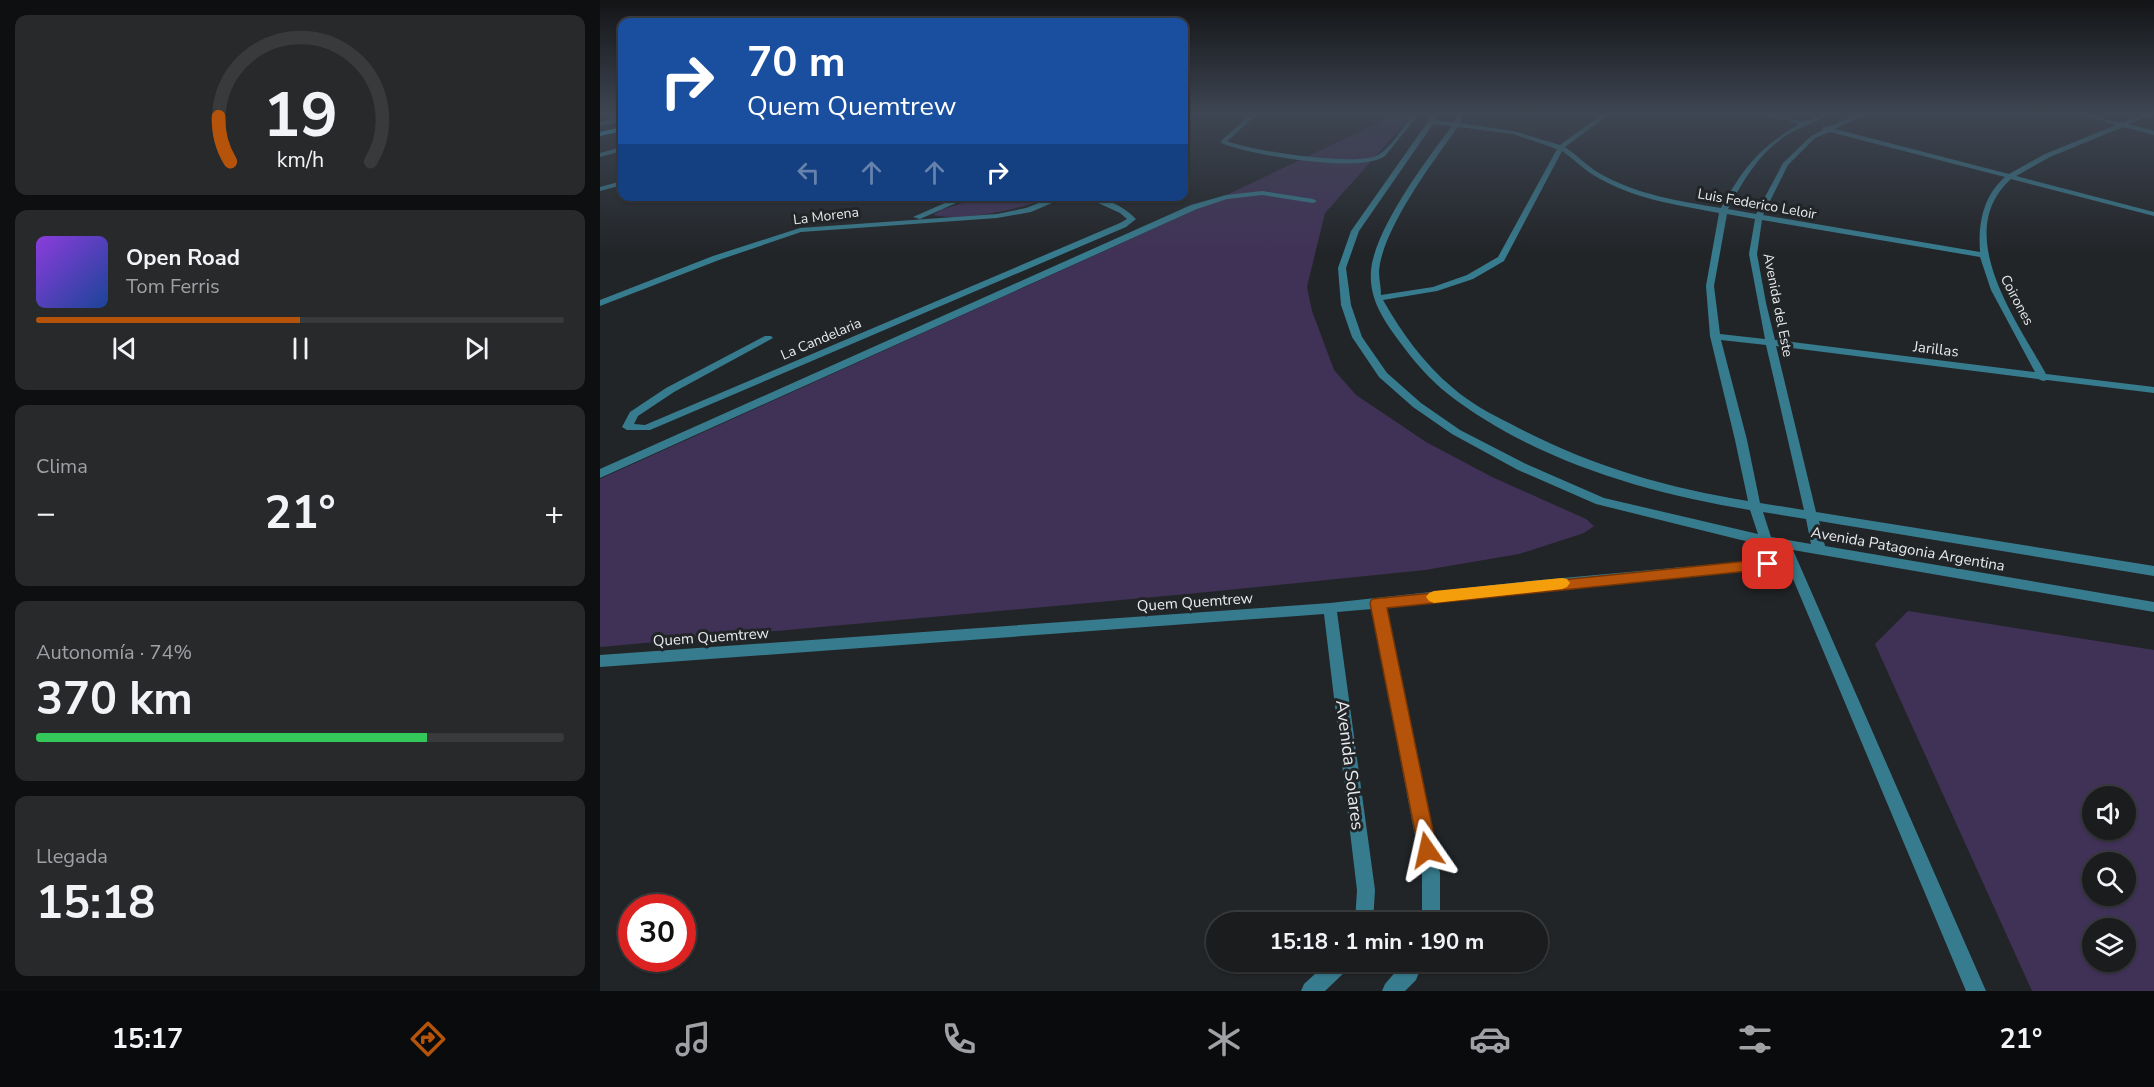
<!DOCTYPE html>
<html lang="es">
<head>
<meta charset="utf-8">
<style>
	:root { --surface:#1a1c1e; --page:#27292b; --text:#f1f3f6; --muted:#9fa1a4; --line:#383a3c; --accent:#b45309 }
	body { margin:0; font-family:"Nunito Sans",sans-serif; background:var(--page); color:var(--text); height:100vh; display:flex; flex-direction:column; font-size:22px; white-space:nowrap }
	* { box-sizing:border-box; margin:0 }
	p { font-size:20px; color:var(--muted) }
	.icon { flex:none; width:33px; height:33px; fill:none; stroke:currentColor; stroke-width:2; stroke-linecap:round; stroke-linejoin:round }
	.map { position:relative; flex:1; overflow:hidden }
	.side { display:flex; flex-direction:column; gap:15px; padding:15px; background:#0e0f10; width:600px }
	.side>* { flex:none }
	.guide { position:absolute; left:18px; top:18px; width:570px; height:183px; border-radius:12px; box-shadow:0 2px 4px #0004,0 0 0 2px var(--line); background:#1a4fa0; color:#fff; overflow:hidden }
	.buttons { position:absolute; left:1482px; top:786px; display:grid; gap:12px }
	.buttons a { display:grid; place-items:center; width:54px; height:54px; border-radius:50%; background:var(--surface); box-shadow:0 2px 4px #0004,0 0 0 2px var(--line); font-size:30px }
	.speed { position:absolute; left:18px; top:894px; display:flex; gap:12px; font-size:30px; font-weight:700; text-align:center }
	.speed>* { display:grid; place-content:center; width:78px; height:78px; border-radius:50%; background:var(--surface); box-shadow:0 2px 4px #0004,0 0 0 2px var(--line); line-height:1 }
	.speed .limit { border:9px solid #d22; background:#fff; color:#111 }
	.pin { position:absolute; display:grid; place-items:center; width:51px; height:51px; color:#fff; margin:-26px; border-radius:12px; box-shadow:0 3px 9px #0006 }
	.me { position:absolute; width:66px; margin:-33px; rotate:349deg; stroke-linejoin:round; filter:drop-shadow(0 0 4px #0008) }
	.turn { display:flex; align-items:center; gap:21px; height:126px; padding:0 30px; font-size:27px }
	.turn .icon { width:78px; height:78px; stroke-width:2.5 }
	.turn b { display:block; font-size:42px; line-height:51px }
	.lanes { display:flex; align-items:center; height:57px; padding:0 30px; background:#0003; justify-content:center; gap:30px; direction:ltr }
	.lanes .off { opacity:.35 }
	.big { font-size:45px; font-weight:700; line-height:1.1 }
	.side .widget { flex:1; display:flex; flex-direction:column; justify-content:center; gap:9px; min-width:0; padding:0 21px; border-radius:12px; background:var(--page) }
	.side .dial { align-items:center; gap:0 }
	.dial svg { height:156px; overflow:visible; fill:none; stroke:var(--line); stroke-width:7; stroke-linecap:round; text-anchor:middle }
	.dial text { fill:var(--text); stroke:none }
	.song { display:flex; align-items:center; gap:18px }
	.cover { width:72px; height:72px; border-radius:9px; background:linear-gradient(135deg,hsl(270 70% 55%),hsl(220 70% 35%)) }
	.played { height:6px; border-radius:3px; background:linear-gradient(90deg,var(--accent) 50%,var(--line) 50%) }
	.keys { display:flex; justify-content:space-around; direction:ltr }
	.heat { display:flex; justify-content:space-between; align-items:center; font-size:33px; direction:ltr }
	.charge { height:9px; border-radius:4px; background:linear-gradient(90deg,#34c759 74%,var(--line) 0) }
	.trip { position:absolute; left:606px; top:912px; width:342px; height:60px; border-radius:30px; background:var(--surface); box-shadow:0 2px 4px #0004,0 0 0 2px var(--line); font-weight:700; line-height:60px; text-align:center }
	.dock { display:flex; height:96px; justify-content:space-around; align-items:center; background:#0a0b0c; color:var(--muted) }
	.dock .icon { width:42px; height:42px }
	.dock .active { color:var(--accent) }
	.dock b { font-size:27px; color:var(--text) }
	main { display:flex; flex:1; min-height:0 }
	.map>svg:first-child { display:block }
</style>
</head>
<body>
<main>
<section class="side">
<div class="widget dial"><svg viewBox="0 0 100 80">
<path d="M14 69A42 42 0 1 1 86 69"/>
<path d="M14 69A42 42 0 0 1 8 46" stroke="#b45309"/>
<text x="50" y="56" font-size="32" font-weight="700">19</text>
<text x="50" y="72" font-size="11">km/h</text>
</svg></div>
<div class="widget">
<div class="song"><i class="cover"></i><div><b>Open Road</b><p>Tom Ferris</p></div></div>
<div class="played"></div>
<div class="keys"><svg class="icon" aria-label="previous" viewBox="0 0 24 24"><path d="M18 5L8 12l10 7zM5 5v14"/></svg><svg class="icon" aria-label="pause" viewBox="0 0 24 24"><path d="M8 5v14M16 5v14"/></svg><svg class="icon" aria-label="next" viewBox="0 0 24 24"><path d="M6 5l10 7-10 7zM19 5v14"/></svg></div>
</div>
<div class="widget"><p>Clima</p>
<div class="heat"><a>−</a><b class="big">21°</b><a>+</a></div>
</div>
<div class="widget"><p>Autonomía · 74%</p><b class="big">370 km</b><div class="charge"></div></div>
<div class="widget"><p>Llegada</p><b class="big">15:18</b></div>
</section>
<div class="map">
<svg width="1554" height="991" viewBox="0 0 1554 991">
	<rect width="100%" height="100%" fill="#222528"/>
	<path fill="#403257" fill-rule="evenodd" d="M 799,113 L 814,113 L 725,213 L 707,287 L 712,311 L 734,370 L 756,395 L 826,442 L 892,477 L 986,519 L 994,526 L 984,533 L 919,554 L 825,570 L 587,594 L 0,647 L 0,479 L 595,210 Z
		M 381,197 L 381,196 L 453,197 C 421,208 367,222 333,215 L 341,210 Z
		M 1308,611 L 1554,650 L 1554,991 L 1432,991 L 1275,644 ZM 1526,796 L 1526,830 L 1492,830 L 1492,796 ZM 1526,862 L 1526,896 L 1492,896 L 1492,862 ZM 1526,928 L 1526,962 L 1492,962 L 1492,928 Z"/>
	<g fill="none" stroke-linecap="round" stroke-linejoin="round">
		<path fill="#377c8e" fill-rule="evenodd" d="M 652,113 L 659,113 L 627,141 C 651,151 757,167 778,155 C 793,146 803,126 814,113 L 820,113 L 785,156 C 760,174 650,155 621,143 L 621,141 Z
			M 834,113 L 840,113 L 835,120 L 854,122 L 857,113 L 863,113 L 860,123 L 913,131 L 960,145 L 1004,113 L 1011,113 L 965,147 C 977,155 987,166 999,173 C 1037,195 1079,201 1121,208 C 1144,167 1158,149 1199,124 L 1164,113 C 1177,113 1189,121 1202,121 C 1211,121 1220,113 1230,113 C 1221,119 1210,124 1203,127 C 1166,141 1145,177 1128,209 L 1156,214 L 1183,163 L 1211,136 L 1223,130 L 1222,127 C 1238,127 1251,113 1268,113 L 1235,129 L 1409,174 L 1445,154 L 1516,125 L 1476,113 C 1491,113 1511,123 1522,122 C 1534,121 1542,113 1554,113 L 1529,124 L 1554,131 L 1554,135 L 1523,127 L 1450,157 L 1416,176 L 1554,212 L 1554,216 L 1411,179 C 1351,233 1417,321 1446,374 L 1554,387 L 1554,393 L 1447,380 L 1443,381 L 1438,379 L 1176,346 L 1216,512 L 1554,566 L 1554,576 L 1219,521 L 1225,546 L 1554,602 L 1554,612 L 1193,550 L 1386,991 L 1366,991 L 1188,567 L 930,591 L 786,607 L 840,873 L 840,922 L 822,922 L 822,873 L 772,609 L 737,612 L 775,890 L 773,922 L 755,922 L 757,890 L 724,614 L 0,667 L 0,655 L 730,603 L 930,581 L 1184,558 L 1179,547 L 1141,540 L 996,504 L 918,470 L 852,434 L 813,407 L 779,377 L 752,337 L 741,305 L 738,268 L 751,231 ZM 833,124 L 852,126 C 827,159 774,230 771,271 C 769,299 783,319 799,341 C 813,360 829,379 848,394 C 933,460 1045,493 1150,510 L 1158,534 L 1004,498 L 926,464 L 860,430 L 821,403 L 787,373 L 762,337 L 751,305 L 746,268 L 759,231 ZM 858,127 L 913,134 L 957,149 L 898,257 L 867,275 L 833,287 L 781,295 C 781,287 779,279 779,272 C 781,231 834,160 858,127 ZM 1230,132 L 1405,177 C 1383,196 1378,224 1380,252 L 1163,215 L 1188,165 L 1215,138 ZM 962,151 C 974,159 983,169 995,176 C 1033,199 1077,205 1119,213 L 1106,286 L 1110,336 L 1135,440 L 1148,501 C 1065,488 985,464 911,424 C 891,414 870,403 853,388 C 823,363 802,333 783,300 L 837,291 L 873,279 L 904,261 ZM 1127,214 L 1155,219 L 1149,254 L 1165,339 L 1120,334 L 1114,286 ZM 1162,220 L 1380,257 L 1391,290 L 1435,372 L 1175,340 L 1166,303 L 1157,254 ZM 1121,340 L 1166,345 L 1204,510 L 1160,503 L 1147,440 ZM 1163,512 L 1206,519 L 1211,544 L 1171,537 Z
			M 22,117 L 22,121 L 0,126 L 0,122 Z
			M 22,147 L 22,151 L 0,157 L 0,153 Z
			M 22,181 L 22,185 L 0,191 L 0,187 Z
			M 662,191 L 713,199 L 717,201 L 713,203 L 662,195 L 627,199 L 597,209 L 0,478 L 0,469 L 591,205 L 626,195 Z
			M 361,196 L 372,196 L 320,219 L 313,217 Z
			M 457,196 L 468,196 L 431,212 L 397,218 L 201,232 L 119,260 L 0,306 L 0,300 L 113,256 L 200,228 L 397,214 L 426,208 Z
			M 483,196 C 501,196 523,205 536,219 L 526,227 L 50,430 L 27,430 L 22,427 L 30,412 L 66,388 L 165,336 L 171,336 L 173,338 L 74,392 L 38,416 L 34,424 L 45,425 L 520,223 L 527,219 L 520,213 Z
			M 728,962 L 751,962 L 748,969 L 725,991 L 701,991 L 704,984 Z
			M 804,962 L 823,962 L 816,980 L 805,991 L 782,991 L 785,984 Z"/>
		<path fill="#21d5fa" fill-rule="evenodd" d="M 22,127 L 22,131 L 0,136 L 0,132 Z"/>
	</g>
	<linearGradient id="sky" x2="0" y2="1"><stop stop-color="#131416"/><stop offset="0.45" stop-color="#3e4653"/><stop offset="1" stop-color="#3e4653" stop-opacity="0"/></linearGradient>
	<rect width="1554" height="252" fill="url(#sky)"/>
	<path fill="#b45309" stroke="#753606" stroke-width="1.5" d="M 1168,559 L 1173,560 L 1175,564 L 1173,568 L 1168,569 L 787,608 L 837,850 L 834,857 L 827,860 L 820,857 L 770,603 L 772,599 Z"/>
	<path fill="#f59e0b" d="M 962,578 L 967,579 L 970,583 L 967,587 L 962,589 L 834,603 L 829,601 L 826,597 L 829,593 L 834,591 Z"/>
	<g text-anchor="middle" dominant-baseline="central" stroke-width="6" stroke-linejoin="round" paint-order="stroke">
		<g font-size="14" fill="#e8eaec" stroke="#222528">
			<text transform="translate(1157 204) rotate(10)">Luis Federico Leloir</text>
			<text transform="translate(226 216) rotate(-7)">La Morena</text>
			<text transform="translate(1417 300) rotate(62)">Coirones</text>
			<text transform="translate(1178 305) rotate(79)">Avenida del Este</text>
			<text transform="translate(221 339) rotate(-23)">La Candelaria</text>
		</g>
		<g font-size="15" fill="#e8eaec" stroke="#222528">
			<text transform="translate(1336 349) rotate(7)">Jarillas</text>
			<text transform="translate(1308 549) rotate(10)">Avenida Patagonia Argentina</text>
			<text transform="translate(595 602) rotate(-4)">Quem Quemtrew</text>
			<text transform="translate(111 637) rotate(-4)">Quem Quemtrew</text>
		</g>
		<g font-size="18" fill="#e8eaec" stroke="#222528">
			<text transform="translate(750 765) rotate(83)">Avenida Solares</text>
		</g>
	</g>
</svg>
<div class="buttons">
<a><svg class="icon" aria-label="sound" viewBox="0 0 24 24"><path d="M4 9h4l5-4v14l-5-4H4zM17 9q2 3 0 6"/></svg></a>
<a><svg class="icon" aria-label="search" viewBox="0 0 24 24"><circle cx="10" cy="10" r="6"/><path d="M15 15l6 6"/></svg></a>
<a><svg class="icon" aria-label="layers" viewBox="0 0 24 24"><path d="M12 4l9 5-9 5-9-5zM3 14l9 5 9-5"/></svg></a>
</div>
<div class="speed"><div class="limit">30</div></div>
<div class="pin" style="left:1168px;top:564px;background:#d93025"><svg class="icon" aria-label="arrive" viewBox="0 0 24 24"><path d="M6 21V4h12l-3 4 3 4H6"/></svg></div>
<svg class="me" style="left:827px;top:850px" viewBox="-20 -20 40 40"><path d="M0-17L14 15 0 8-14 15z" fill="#b45309" stroke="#fff" stroke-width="4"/></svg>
<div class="trip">15:18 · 1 min · 190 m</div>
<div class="guide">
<div class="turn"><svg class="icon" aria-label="right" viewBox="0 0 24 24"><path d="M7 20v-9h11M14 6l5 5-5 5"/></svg><div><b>70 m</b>Quem Quemtrew</div></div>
<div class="lanes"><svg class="icon off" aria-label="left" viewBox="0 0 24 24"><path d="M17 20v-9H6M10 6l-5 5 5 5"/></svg><svg class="icon off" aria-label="ahead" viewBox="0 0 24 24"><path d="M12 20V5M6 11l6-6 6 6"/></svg><svg class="icon off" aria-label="ahead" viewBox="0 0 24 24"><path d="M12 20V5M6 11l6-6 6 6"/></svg><svg class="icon" aria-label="right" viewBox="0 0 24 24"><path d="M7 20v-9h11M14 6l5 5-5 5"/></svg></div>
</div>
</div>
</main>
<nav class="dock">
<b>15:17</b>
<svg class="icon active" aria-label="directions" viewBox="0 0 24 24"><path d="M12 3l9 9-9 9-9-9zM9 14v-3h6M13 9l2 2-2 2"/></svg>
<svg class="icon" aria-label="music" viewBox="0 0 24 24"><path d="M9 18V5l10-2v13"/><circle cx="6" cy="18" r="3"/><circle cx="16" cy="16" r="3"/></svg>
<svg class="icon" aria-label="phone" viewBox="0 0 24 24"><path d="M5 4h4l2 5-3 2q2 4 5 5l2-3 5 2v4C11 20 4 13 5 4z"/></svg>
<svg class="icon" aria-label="climate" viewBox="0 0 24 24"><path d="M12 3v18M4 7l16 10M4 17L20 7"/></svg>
<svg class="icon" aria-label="car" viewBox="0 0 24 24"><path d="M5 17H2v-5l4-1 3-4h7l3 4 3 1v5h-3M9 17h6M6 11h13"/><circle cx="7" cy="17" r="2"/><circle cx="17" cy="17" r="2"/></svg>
<svg class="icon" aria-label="filters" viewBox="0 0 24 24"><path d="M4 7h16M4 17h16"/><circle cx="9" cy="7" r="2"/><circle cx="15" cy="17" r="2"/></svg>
<b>21°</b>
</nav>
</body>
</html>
